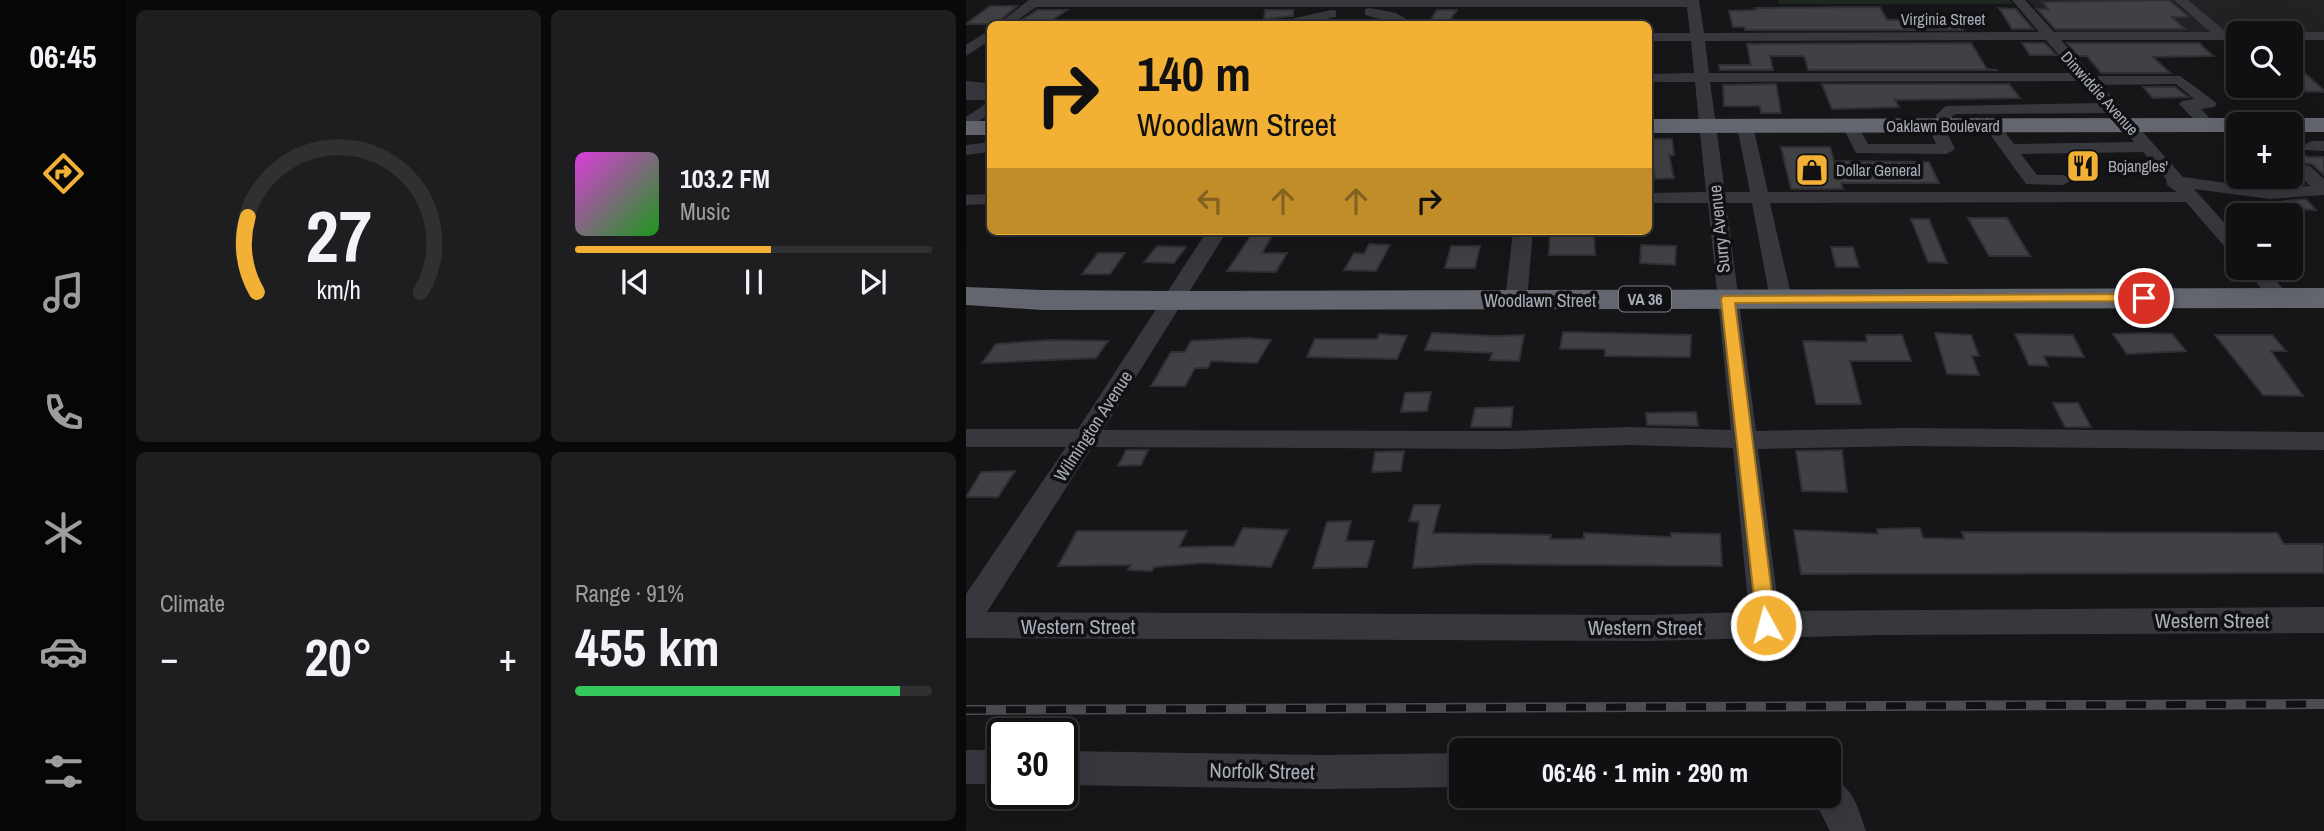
<!DOCTYPE html>
<html lang="en">
<head>
<meta charset="utf-8">
<style>
	:root { --surface:#101012; --page:#1e1e20; --text:#f1f3f6; --muted:#9c9d9f; --line:#303032; --accent:#f2b134 }
	body { margin:0; font-family:"Archivo Narrow",sans-serif; background:var(--page); color:var(--text); height:100vh; display:flex; flex-direction:column; font-size:26px; white-space:nowrap }
	* { box-sizing:border-box; margin:0 }
	p { font-size:23px; color:var(--muted) }
	.icon { flex:none; width:38px; height:38px; fill:none; stroke:currentColor; stroke-width:2; stroke-linecap:round; stroke-linejoin:round }
	.map { position:relative; flex:1; overflow:hidden }
	.panel { display:flex; flex-direction:column; gap:10px; padding:10px; background:#09090a; width:840px }
	.panel>* { flex:none }
	.banner { position:absolute; left:21px; top:21px; width:665px; height:214px; border-radius:10px; box-shadow:0 7px 28px #0002,0 0 0 2px var(--line); background:#f2b134; color:#111; overflow:hidden }
	.buttons { position:absolute; left:1260px; top:21px; display:grid; gap:14px }
	.buttons a { display:grid; place-items:center; width:77px; height:77px; border-radius:10px; background:var(--surface); box-shadow:0 7px 28px #0002,0 0 0 2px var(--line); font-size:35px }
	.speed { position:absolute; left:21px; top:718px; display:flex; gap:14px; font-size:35px; font-weight:700; text-align:center }
	.speed>* { display:grid; place-content:center; width:91px; height:91px; border-radius:50%; background:var(--surface); box-shadow:0 7px 28px #0002,0 0 0 2px var(--line); line-height:1 }
	.speed .limit { border:4px solid #111; border-radius:10px; background:#fff; color:#111 }
	.pin { position:absolute; display:grid; place-items:center; width:60px; height:60px; color:#fff; margin:-30px; border:4px solid #fff; border-radius:50%; box-shadow:0 2px 7px #0007 }
	.me { position:absolute; width:77px; margin:-38px; rotate:353deg; stroke-linejoin:round; filter:drop-shadow(0 0 5px #0008) }
	.turn { display:flex; align-items:center; gap:24px; height:147px; padding:0 35px; font-size:32px }
	.turn .icon { width:91px; height:91px; stroke-width:2.5 }
	.turn b { display:block; font-size:49px; line-height:60px }
	.lanes { display:flex; align-items:center; height:66px; padding:0 35px; background:#0003; justify-content:center; gap:35px; direction:ltr }
	.lanes .off { opacity:.35 }
	.big { font-size:52px; font-weight:800; line-height:1.1 }
	.panel .card { flex:1; display:flex; flex-direction:column; justify-content:center; gap:10px; min-width:0; padding:0 24px; border-radius:10px; background:var(--page) }
	.panel .dial { align-items:center; gap:0 }
	.dial svg { height:182px; overflow:visible; fill:none; stroke:var(--line); stroke-width:7; stroke-linecap:round; text-anchor:middle }
	.dial text { fill:var(--text); stroke:none }
	.song { display:flex; align-items:center; gap:21px }
	.cover { width:84px; height:84px; border-radius:10px; background:linear-gradient(135deg,hsl(300 70% 55%),hsl(120 70% 35%)) }
	.played { height:7px; border-radius:4px; background:linear-gradient(90deg,var(--accent) 55%,var(--line) 55%) }
	.keys { display:flex; justify-content:space-around; direction:ltr }
	.heat { display:flex; justify-content:space-between; align-items:center; font-size:38px; direction:ltr }
	.charge { height:10px; border-radius:5px; background:linear-gradient(90deg,#34c759 91%,var(--line) 0) }
	.panel .tiles { flex:1; display:grid; gap:10px; grid-template-columns:repeat(2,1fr) }
	.trip { position:absolute; left:483px; top:738px; width:392px; height:70px; border-radius:10px; background:var(--surface); box-shadow:0 7px 28px #0002,0 0 0 2px var(--line); font-weight:800; line-height:70px; text-align:center }
	main { display:flex; flex:1; min-height:0 }
	.tabs { display:flex; flex-direction:column; width:126px; justify-content:space-around; align-items:center; background:#060607; color:var(--muted) }
	.tabs .icon { width:49px; height:49px }
	.tabs .selected { color:var(--accent) }
	.tabs b { font-size:32px; color:var(--text) }
	.map>svg:first-child { display:block }
</style>
</head>
<body>
<main>
<nav class="tabs">
<b>06:45</b>
<svg class="icon selected" aria-label="directions" viewBox="0 0 24 24"><path d="M12 3l9 9-9 9-9-9zM9 14v-3h6M13 9l2 2-2 2"/></svg>
<svg class="icon" aria-label="music" viewBox="0 0 24 24"><path d="M9 18V5l10-2v13"/><circle cx="6" cy="18" r="3"/><circle cx="16" cy="16" r="3"/></svg>
<svg class="icon" aria-label="phone" viewBox="0 0 24 24"><path d="M5 4h4l2 5-3 2q2 4 5 5l2-3 5 2v4C11 20 4 13 5 4z"/></svg>
<svg class="icon" aria-label="climate" viewBox="0 0 24 24"><path d="M12 3v18M4 7l16 10M4 17L20 7"/></svg>
<svg class="icon" aria-label="car" viewBox="0 0 24 24"><path d="M5 17H2v-5l4-1 3-4h7l3 4 3 1v5h-3M9 17h6M6 11h13"/><circle cx="7" cy="17" r="2"/><circle cx="17" cy="17" r="2"/></svg>
<svg class="icon" aria-label="filters" viewBox="0 0 24 24"><path d="M4 7h16M4 17h16"/><circle cx="9" cy="7" r="2"/><circle cx="15" cy="17" r="2"/></svg>
</nav>
<section class="panel">
<div class="tiles">
<div class="card dial"><svg viewBox="0 0 100 80">
<path d="M14 69A42 42 0 1 1 86 69"/>
<path d="M14 69A42 42 0 0 1 10 36" stroke="#f2b134"/>
<text x="50" y="56" font-size="32" font-weight="700">27</text>
<text x="50" y="72" font-size="11">km/h</text>
</svg></div>
<div class="card">
<div class="song"><i class="cover"></i><div><b>103.2 FM</b><p>Music</p></div></div>
<div class="played"></div>
<div class="keys"><svg class="icon" aria-label="previous" viewBox="0 0 24 24"><path d="M18 5L8 12l10 7zM5 5v14"/></svg><svg class="icon" aria-label="pause" viewBox="0 0 24 24"><path d="M8 5v14M16 5v14"/></svg><svg class="icon" aria-label="next" viewBox="0 0 24 24"><path d="M6 5l10 7-10 7zM19 5v14"/></svg></div>
</div>
<div class="card"><p>Climate</p>
<div class="heat"><a>−</a><b class="big">20°</b><a>+</a></div>
</div>
<div class="card"><p>Range · 91%</p><b class="big">455 km</b><div class="charge"></div></div>
</div>
</section>
<div class="map">
<svg width="1358" height="831" viewBox="0 0 1358 831">
	<rect width="100%" height="100%" fill="#161618"/>
	<path fill="#222225" d="M 1062,0 L 1358,0 L 1358,33 L 1091,33 Z"/>
	<path fill="#1e261f" d="M 812,0 L 1044,0 L 1047,4 L 813,4 Z"/>
	<path fill="#404145" stroke="#303034" stroke-width="2" d="M 1203,0 L 1223,17 L 1206,17 L 1219,29 L 1089,29 L 1071,9 L 1082,9 L 1076,2 Z
		M 24,6 L 51,6 L 30,24 L 0,24 Z
		M 914,7 L 921,20 L 990,19 L 997,30 L 779,30 L 778,27 L 767,27 L 763,11 L 790,10 L 789,8 Z
		M 1033,8 L 1050,9 L 1067,29 L 1046,29 Z
		M 71,10 L 101,10 L 80,24 L 50,24 Z
		M 299,10 L 327,10 L 327,16 L 298,19 Z
		M 471,10 L 491,10 L 481,24 L 462,24 Z
		M 1005,43 L 1021,69 L 1032,70 L 842,70 L 839,58 L 836,56 L 804,56 L 807,70 L 754,70 L 753,65 L 785,65 L 781,44 Z
		M 1056,43 L 1079,43 L 1090,55 L 1064,55 Z
		M 1101,43 L 1233,43 L 1247,56 L 1187,57 L 1204,73 L 1135,73 L 1121,56 L 1112,56 Z
		M 1325,61 L 1358,90 L 1358,92 L 1325,91 Z
		M 810,84 L 815,113 L 795,113 L 794,106 L 758,106 L 757,85 Z
		M 856,84 L 1043,84 L 1054,98 L 929,100 L 933,107 L 866,109 Z
		M 1177,87 L 1209,87 L 1222,97 L 1187,98 Z
		M 683,139 L 706,139 L 708,155 L 703,155 L 708,178 L 689,179 Z
		M 1325,142 L 1341,157 L 1358,157 L 1358,175 L 1346,164 L 1337,163 L 1326,170 L 1338,184 L 1304,186 L 1296,177 L 1319,177 L 1325,183 Z
		M 815,147 L 864,147 L 868,161 L 963,162 L 973,183 L 875,183 L 877,189 L 825,189 Z
		M 1340,199 L 1350,210 L 1325,209 L 1318,201 Z
		M 1002,218 L 1041,218 L 1064,256 L 1023,256 Z
		M 945,219 L 963,219 L 981,263 L 962,262 Z
		M 288,231 L 309,231 L 296,253 L 321,253 L 310,272 L 261,271 Z
		M 584,231 L 628,231 L 629,255 L 583,255 Z
		M 403,244 L 424,245 L 410,271 L 378,270 L 388,253 L 398,254 Z
		M 675,245 L 710,246 L 709,265 L 674,263 Z
		M 191,246 L 220,247 L 208,263 L 178,262 Z
		M 485,246 L 514,246 L 509,268 L 479,268 Z
		M 865,247 L 887,247 L 893,267 L 870,267 Z
		M 132,253 L 159,253 L 144,274 L 116,274 Z
		M 597,332 L 725,335 L 724,357 L 639,356 L 639,349 L 594,349 Z
		M 466,333 L 530,336 L 558,335 L 553,361 L 524,360 L 526,353 L 459,350 Z
		M 969,333 L 1005,335 L 1013,356 L 1006,356 L 1013,375 L 981,374 Z
		M 1182,333 L 1206,334 L 1220,351 L 1161,354 L 1147,334 Z
		M 413,334 L 441,336 L 431,359 L 341,357 L 349,339 L 411,339 Z
		M 1049,334 L 1107,335 L 1118,357 L 1078,356 L 1082,366 L 1063,365 Z
		M 900,335 L 936,335 L 945,361 L 884,361 L 895,404 L 850,404 L 837,341 L 901,342 Z
		M 1249,335 L 1306,335 L 1320,351 L 1305,351 L 1337,396 L 1297,395 Z
		M 282,338 L 305,340 L 291,363 L 245,361 L 242,368 L 229,368 L 219,386 L 185,386 L 205,352 L 219,352 L 225,341 Z
		M 84,340 L 142,341 L 130,358 L 16,363 L 30,344 Z
		M 465,392 L 461,411 L 435,412 L 439,393 Z
		M 1087,403 L 1112,403 L 1125,427 L 1099,427 Z
		M 547,407 L 545,427 L 505,427 L 509,408 Z
		M 730,412 L 732,426 L 681,425 L 680,413 Z
		M 160,450 L 182,450 L 175,465 L 152,466 Z
		M 876,450 L 881,492 L 836,491 L 830,451 Z
		M 438,451 L 435,471 L 406,472 L 409,452 Z
		M 49,471 L 32,497 L 0,497 L 15,472 Z
		M 448,505 L 474,505 L 467,533 L 585,535 L 584,539 L 618,539 L 618,533 L 705,537 L 705,533 L 754,534 L 756,566 L 512,564 L 447,568 L 453,522 L 443,521 Z
		M 385,521 L 380,541 L 408,541 L 401,567 L 347,568 L 361,522 Z
		M 277,528 L 322,530 L 305,567 L 237,563 L 188,567 L 186,571 L 162,570 L 165,565 L 92,566 L 111,531 L 221,531 L 213,547 L 268,546 Z
		M 954,528 L 957,538 L 998,539 L 996,532 L 1311,533 L 1318,544 L 1358,544 L 1358,573 L 835,574 L 828,530 L 912,534 L 911,529 Z"/>
	<g fill="none" stroke-linecap="round" stroke-linejoin="round">
		<path fill="#37383d" fill-rule="evenodd" d="M 63,0 L 733,0 L 738,33 L 1073,32 L 1046,0 L 1059,0 L 1088,32 L 1244,32 L 1208,0 L 1222,0 L 1260,32 L 1277,33 L 1272,33 L 1272,40 L 1095,40 L 1127,76 L 1214,76 L 1248,101 L 1251,104 L 1248,107 L 1235,109 L 1250,125 L 1242,130 L 1236,128 L 1216,107 L 1213,104 L 1216,101 L 1228,99 L 1210,84 L 1135,85 L 1217,177 L 1304,189 L 1344,186 L 1329,170 L 1338,165 L 1344,166 L 1358,179 L 1358,195 L 1304,199 L 1228,189 L 1272,238 L 1272,256 L 1265,254 L 1220,202 L 804,203 L 826,299 L 822,303 L 808,303 L 804,299 L 786,203 L 760,203 L 790,431 L 941,428 L 1358,432 L 1358,450 L 941,446 L 792,449 L 813,611 L 1358,607 L 1358,633 L 914,635 L 682,641 L 0,638 L 0,594 L 100,447 L 0,447 L 0,429 L 112,429 L 241,231 L 261,231 L 137,430 L 541,431 L 663,427 L 765,430 L 742,203 L 682,203 L 682,193 L 740,192 L 729,82 L 682,82 L 682,74 L 728,73 L 725,41 L 682,41 L 682,33 L 724,33 L 721,7 L 70,7 L 46,24 L 32,24 ZM 1080,40 L 1108,73 L 743,73 L 739,41 ZM 1116,81 L 1135,103 L 980,106 L 970,115 L 971,121 L 962,126 L 970,144 L 902,144 L 890,123 L 878,123 L 876,126 L 890,153 L 981,154 L 989,149 L 980,131 L 987,126 L 986,116 L 990,114 L 1143,113 L 1168,142 L 1048,144 L 1032,123 L 1020,123 L 1018,126 L 1060,184 L 1097,185 L 1106,180 L 1097,175 L 1071,175 L 1055,154 L 1177,152 L 1200,179 L 1201,185 L 1211,192 L 802,192 L 787,126 L 779,121 L 771,126 L 784,192 L 759,192 L 744,82 ZM 663,445 L 767,448 L 783,612 L 682,615 L 21,612 L 126,447 L 541,449 Z
			M 404,8 L 430,13 L 449,24 L 432,24 L 399,15 L 399,9 Z
			M 365,10 L 370,11 L 370,17 L 336,24 L 314,24 L 316,21 Z
			M 24,30 L 24,40 L 0,56 L 0,45 Z
			M 1325,32 L 1358,32 L 1358,40 L 1325,40 L 1325,33 L 1320,33 Z
			M 0,81 L 21,83 L 24,86 L 18,91 L 24,92 L 24,100 L 0,100 Z
			M 24,101 L 24,113 L 0,130 L 0,117 Z
			M 1345,141 L 1358,141 L 1358,151 L 1339,150 L 1337,146 Z
			M 24,142 L 24,152 L 0,155 L 0,145 Z
			M 24,194 L 24,204 L 0,205 L 0,195 Z
			M 547,231 L 567,231 L 561,300 L 557,304 L 543,304 L 539,300 Z
			M 1278,268 L 1299,268 L 1325,298 L 1321,302 L 1307,302 Z
			M 0,750 L 37,750 L 37,784 L 0,784 Z
			M 96,751 L 358,755 L 495,753 L 495,787 L 358,789 L 96,785 Z
			M 863,776 C 887,786 892,808 900,831 L 864,831 L 846,796 L 863,796 Z"/>
		<path fill="#63666e" fill-rule="evenodd" d="M 1272,118 L 1281,120 L 1284,124 L 1272,124 L 1272,132 L 682,133 L 682,119 Z
			M 1325,118 L 1358,118 L 1358,132 L 1325,132 L 1325,124 L 1313,124 L 1316,120 Z
			M 0,121 L 24,121 L 24,135 L 0,135 Z
			M 0,287 L 76,290 L 207,291 L 1358,288 L 1358,308 L 76,310 L 0,305 Z"/>
		<defs>
			<path id="rail" d="M 0,710 L 1358,704"/>
		</defs>
		<use href="#rail" stroke="#4a4c52" stroke-width="10"/>
		<use href="#rail" stroke="#111113" stroke-width="7" stroke-dasharray="20" stroke-linecap="butt"/>
	</g>
	<path fill="#f2b134" stroke="#9d7322" stroke-width="2" d="M 1178,294 L 1183,295 L 1183,301 L 769,303 L 810,625 L 807,631 L 800,634 L 793,631 L 791,625 L 755,299 L 757,296 Z"/>
	<defs>
		<symbol id="restaurant-square" viewBox="-11 -11 22 22"><rect x="-9" y="-9" width="18" height="18" rx="4" fill="#f2b134" stroke="#111113"/><path d="M-5-6h1v4h1v-4h1v4h1v-4h1v5L-1.5 .5V6h-2V.5L-5-1ZM5-6V6H3V1.5H1.5Q1.5-4 5-6Z" fill="#111"/></symbol>
		<symbol id="shop-square" viewBox="-11 -11 22 22"><rect x="-9" y="-9" width="18" height="18" rx="4" fill="#f2b134" stroke="#111113"/><path d="M-5-2.5h2.3a2.7 3.5 0 0 1 5.4 0H5L5.5 6h-11ZM-1.5-2.5h3a1.5 2.3 0 0 0-3 0Z" fill="#111"/></symbol>
	</defs>
	<g fill-rule="evenodd">
		<use href="#restaurant-square" x="1098" y="147" width="38" height="38"/>
		<use href="#shop-square" x="827" y="151" width="38" height="38"/>
	</g>
	<g text-anchor="middle" dominant-baseline="central" stroke-width="7" stroke-linejoin="round" paint-order="stroke">
		<g font-size="16" fill="#a8adb8" stroke="#111113">
			<text x="977" y="19">Virginia Street</text>
			<text transform="translate(1134 93) rotate(48)">Dinwiddie Avenue</text>
			<text x="977" y="126">Oaklawn Boulevard</text>
		</g>
		<g font-size="16" fill="#a8adb8" stroke="#111113" text-anchor="start">
			<text x="1142" y="166">Bojangles'</text>
			<text x="870" y="170">Dollar General</text>
		</g>
		<rect fill="#111113" stroke="#7b7e86" stroke-width="2" x="653" y="286.5" width="52" height="25" rx="5"/>
		<g font-size="16" font-weight="bold" fill="#a8adb8">
			<text x="679" y="299">VA 36</text>
		</g>
		<g font-size="18" fill="#a8adb8" stroke="#111113">
			<text transform="translate(753 229) rotate(-96)">Surry Avenue</text>
			<text x="574" y="300">Woodlawn Street</text>
			<text transform="translate(127 426) rotate(-57)">Wilmington Avenue</text>
		</g>
		<g font-size="21" fill="#a8adb8" stroke="#111113">
			<text x="1246" y="620">Western Street</text>
			<text x="112" y="626">Western Street</text>
			<text x="679" y="627">Western Street</text>
			<text transform="translate(296 771) rotate(1)">Norfolk Street</text>
		</g>
	</g>
</svg>
<div class="buttons">
<a><svg class="icon" aria-label="search" viewBox="0 0 24 24"><circle cx="10" cy="10" r="6"/><path d="M15 15l6 6"/></svg></a>
<a>+</a>
<a>−</a>
</div>
<div class="speed"><div class="limit">30</div></div>
<div class="pin" style="left:1178px;top:298px;background:#d93025"><svg class="icon" aria-label="arrive" viewBox="0 0 24 24"><path d="M6 21V4h12l-3 4 3 4H6"/></svg></div>
<svg class="me" style="left:800px;top:625px" viewBox="-20 -20 40 40"><circle r="17" fill="#f2b134" stroke="#fff" stroke-width="3"/><path d="M0-11L8 9 0 5-8 9z" fill="#fff"/></svg>
<div class="trip">06:46 · 1 min · 290 m</div>
<div class="banner">
<div class="turn"><svg class="icon" aria-label="right" viewBox="0 0 24 24"><path d="M7 20v-9h11M14 6l5 5-5 5"/></svg><div><b>140 m</b>Woodlawn Street</div></div>
<div class="lanes"><svg class="icon off" aria-label="left" viewBox="0 0 24 24"><path d="M17 20v-9H6M10 6l-5 5 5 5"/></svg><svg class="icon off" aria-label="ahead" viewBox="0 0 24 24"><path d="M12 20V5M6 11l6-6 6 6"/></svg><svg class="icon off" aria-label="ahead" viewBox="0 0 24 24"><path d="M12 20V5M6 11l6-6 6 6"/></svg><svg class="icon" aria-label="right" viewBox="0 0 24 24"><path d="M7 20v-9h11M14 6l5 5-5 5"/></svg></div>
</div>
</div>
</main>
</body>
</html>
